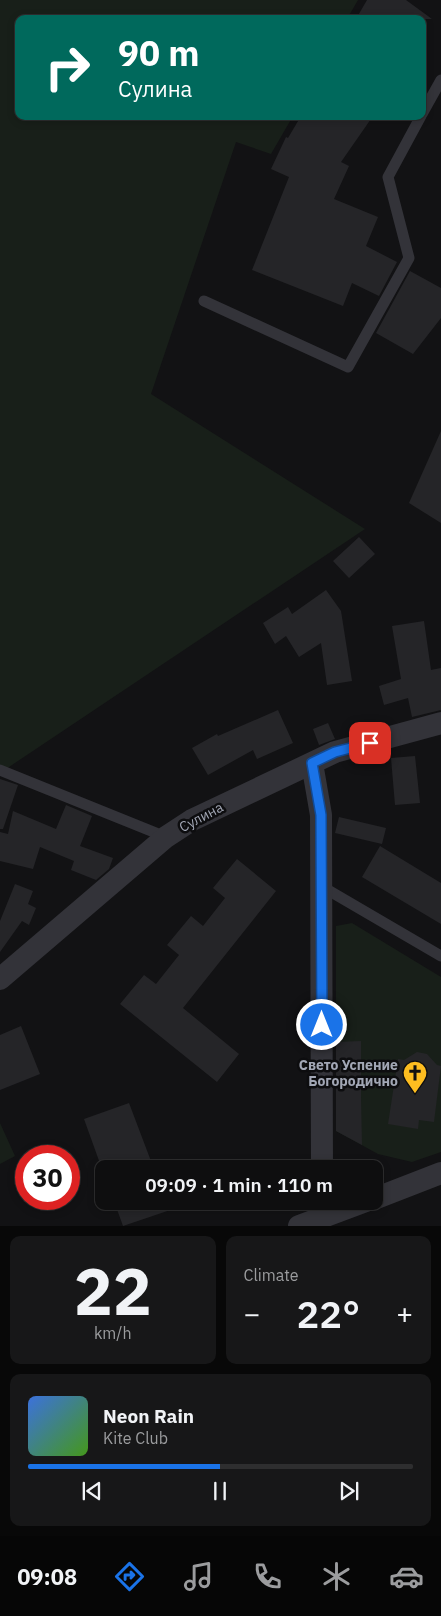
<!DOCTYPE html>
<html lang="en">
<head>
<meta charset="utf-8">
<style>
	:root { --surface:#0e0e0f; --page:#171718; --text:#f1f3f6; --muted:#9b9c9e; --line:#2e2e2f; --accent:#1a73e8 }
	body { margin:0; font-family:"IBM Plex Sans",sans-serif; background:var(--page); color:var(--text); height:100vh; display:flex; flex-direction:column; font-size:19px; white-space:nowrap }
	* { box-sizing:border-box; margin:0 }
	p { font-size:16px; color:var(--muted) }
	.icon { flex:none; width:28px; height:28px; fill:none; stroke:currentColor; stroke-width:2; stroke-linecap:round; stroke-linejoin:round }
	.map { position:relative; height:1226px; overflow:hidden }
	.drawer { display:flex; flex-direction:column; gap:10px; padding:10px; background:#080808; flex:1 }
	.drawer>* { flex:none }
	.hud { position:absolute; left:15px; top:15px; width:411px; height:105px; border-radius:10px; box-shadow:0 2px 8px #0003,0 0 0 1px var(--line); background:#00695c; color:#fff; overflow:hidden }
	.speed { position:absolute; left:15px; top:1145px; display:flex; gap:10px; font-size:25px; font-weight:700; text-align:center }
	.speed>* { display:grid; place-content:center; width:65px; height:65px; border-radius:50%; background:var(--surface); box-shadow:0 2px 8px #0003,0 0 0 1px var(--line); line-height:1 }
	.speed .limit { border:8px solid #d22; background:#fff; color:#111 }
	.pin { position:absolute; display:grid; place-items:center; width:42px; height:42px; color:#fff; margin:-21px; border-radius:10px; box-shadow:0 2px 8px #0006 }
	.me { position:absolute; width:55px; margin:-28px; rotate:0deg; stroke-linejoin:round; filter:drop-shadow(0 0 4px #0008) }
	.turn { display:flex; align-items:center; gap:18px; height:105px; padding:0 20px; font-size:22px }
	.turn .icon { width:65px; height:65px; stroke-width:2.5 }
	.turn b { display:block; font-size:35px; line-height:42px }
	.big { font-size:38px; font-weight:600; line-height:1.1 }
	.drawer .card { flex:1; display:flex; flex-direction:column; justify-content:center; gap:8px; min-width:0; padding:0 18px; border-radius:10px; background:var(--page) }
	.drawer .dial { align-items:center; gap:0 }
	.dial b { font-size:65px; line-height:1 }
	.song { display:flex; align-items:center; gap:15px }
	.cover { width:60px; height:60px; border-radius:8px; background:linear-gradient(135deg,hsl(220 70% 55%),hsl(100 70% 35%)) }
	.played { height:5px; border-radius:2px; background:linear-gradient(90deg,var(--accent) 50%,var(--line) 50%) }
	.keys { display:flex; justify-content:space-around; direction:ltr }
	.heat { display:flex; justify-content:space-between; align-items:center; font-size:28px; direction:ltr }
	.drawer .tiles { flex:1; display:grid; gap:10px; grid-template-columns:1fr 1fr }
	.card:last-child { grid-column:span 2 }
	.trip { position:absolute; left:95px; top:1160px; width:288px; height:50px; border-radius:10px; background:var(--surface); box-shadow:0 2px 8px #0003,0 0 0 1px var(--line); font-weight:600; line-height:50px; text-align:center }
	.tab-bar { display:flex; height:80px; justify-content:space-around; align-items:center; background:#060606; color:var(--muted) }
	.tab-bar .icon { width:35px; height:35px }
	.tab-bar .on { color:var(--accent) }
	.tab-bar b { font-size:22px; color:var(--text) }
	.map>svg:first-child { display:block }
</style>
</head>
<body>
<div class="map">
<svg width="441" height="1226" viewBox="0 0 441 1226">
	<rect width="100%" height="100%" fill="#121214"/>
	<path fill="#181f19" d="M 0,0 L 358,0 L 347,19 L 19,19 L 19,116 L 293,116 L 271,154 L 236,142 L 151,394 L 365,529 L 3,771 L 0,770 Z
		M 352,923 L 441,977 L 441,1152 L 412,1162 L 378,1154 L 336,1131 L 336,926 Z
		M 0,1123 L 15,1156 L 0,1164 Z"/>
	<path fill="#252528" d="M 367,0 L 406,0 L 432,19 L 356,19 Z
		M 301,116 L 373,116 L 341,162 L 349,166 L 334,199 L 378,217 L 366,246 L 397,262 L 379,296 L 352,283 L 343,306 L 252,270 L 289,177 L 271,169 L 286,137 L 288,138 Z
		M 410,271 L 441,288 L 441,318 L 413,354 L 376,333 Z
		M 441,431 L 441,523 L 409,503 Z
		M 359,537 L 375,554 L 349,578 L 333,561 Z
		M 326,590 L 341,611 L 352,681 L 327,685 L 321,643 L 299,657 L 286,636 L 275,644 L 263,623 L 288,607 L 292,614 Z
		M 424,621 L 431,670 L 441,668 L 441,710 L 412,717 L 408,698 L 384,705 L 379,686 L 401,679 L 392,626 Z
		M 278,710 L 293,743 L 257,759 L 253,750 L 208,775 L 192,748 L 217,734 L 218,736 Z
		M 328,723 L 335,739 L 319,745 L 313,729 Z
		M 415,756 L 420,803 L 395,805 L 391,758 Z
		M 0,779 L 18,785 L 3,829 L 0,829 Z
		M 66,805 L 92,816 L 80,846 L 113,858 L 109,869 L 96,880 L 71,870 L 74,861 L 40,847 L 33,869 L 0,861 L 0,832 L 8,834 L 13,811 L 56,829 Z
		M 339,817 L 386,828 L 382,844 L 335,833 Z
		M 380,846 L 441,883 L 441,924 L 362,877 Z
		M 237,859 L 276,891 L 183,1008 L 239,1054 L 217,1082 L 120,1004 L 144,975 L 156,984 L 179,955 L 167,945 L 191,916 L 203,926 L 225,898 L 213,888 Z
		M 15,884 L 33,891 L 28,904 L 36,908 L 29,925 L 22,921 L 0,952 L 0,921 Z
		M 21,1026 L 40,1074 L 0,1090 L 0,1035 Z
		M 361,1041 L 361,1097 L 362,1145 L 336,1131 L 336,1042 Z
		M 417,1052 L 427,1054 L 437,1065 L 441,1066 L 434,1122 L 419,1120 L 418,1129 L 388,1124 L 398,1059 L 404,1060 Z
		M 129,1103 L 154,1169 L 102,1169 L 84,1119 Z
		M 114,1201 L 191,1201 L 191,1203 L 123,1226 Z"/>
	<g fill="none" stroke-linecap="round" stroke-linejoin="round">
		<path stroke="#333339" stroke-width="11" d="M 422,114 L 441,80
			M 204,301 L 348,367 L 409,258 L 388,177 L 421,116
			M 0,770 L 166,837
			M 321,886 L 441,956"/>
		<path stroke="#333339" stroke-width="22" d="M 312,763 L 321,815 L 322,1169
			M 0,979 L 166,837 L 192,820 L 335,752 L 441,723
			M 374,1199 L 441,1173
			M 299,1226 L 366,1201"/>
	</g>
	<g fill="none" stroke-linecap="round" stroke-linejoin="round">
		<defs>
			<path id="route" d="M 322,1025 L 321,815 L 312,763 L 335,752 L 370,743"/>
		</defs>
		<use href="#route" stroke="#114b97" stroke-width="12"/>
		<use href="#route" stroke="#1a73e8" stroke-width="9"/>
	</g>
	<defs>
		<symbol id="church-pin" viewBox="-11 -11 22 30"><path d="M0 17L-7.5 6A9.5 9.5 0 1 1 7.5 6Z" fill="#fdbd20" stroke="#0d0d0f"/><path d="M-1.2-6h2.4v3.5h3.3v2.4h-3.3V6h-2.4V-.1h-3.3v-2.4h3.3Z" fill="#111"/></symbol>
	</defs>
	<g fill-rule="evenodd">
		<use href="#church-pin" x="401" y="1059" width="28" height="38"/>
	</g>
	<g text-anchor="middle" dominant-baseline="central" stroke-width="5" stroke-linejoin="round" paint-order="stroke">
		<g font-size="14" fill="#a2a7b5" stroke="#0d0d0f">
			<text transform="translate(201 817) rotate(-28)">Сулина</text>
		</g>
		<g font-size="14" font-weight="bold" fill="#a2a7b5" stroke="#0d0d0f" text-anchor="end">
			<text x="398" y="1065">Свето Успение<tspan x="398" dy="16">Богородично</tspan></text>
		</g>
	</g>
</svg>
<div class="speed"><div class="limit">30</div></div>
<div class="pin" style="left:370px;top:743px;background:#d93025"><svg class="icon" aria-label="arrive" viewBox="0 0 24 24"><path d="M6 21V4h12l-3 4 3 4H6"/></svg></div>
<svg class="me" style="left:322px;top:1025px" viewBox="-20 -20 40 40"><circle r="17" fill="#1a73e8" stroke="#fff" stroke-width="3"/><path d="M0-11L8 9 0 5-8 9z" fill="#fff"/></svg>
<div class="trip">09:09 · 1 min · 110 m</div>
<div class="hud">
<div class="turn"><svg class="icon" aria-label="right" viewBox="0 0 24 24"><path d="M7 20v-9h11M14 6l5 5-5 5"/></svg><div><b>90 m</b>Сулина</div></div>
</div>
</div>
<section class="drawer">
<div class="tiles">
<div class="card dial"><b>22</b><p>km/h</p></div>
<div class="card"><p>Climate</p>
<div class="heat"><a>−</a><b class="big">22°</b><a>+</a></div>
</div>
<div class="card">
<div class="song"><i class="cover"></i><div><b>Neon Rain</b><p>Kite Club</p></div></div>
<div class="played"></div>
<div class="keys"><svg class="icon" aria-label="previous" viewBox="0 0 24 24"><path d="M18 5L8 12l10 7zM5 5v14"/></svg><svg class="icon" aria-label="pause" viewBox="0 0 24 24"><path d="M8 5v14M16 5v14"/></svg><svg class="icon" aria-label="next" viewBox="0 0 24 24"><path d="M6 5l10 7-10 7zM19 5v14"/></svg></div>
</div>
</div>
</section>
<nav class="tab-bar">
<b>09:08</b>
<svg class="icon on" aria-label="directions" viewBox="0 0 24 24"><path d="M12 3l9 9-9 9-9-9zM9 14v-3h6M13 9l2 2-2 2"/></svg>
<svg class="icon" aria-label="music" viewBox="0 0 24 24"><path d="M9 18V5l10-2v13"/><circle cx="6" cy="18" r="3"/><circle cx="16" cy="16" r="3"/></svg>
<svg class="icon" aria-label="phone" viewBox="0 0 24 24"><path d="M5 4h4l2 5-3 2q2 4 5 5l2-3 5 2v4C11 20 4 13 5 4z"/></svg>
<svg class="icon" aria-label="climate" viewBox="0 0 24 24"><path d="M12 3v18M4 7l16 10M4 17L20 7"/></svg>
<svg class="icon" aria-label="car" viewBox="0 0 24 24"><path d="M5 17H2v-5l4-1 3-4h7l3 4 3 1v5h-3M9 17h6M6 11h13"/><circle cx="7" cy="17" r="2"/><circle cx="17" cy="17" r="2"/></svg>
</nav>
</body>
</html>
